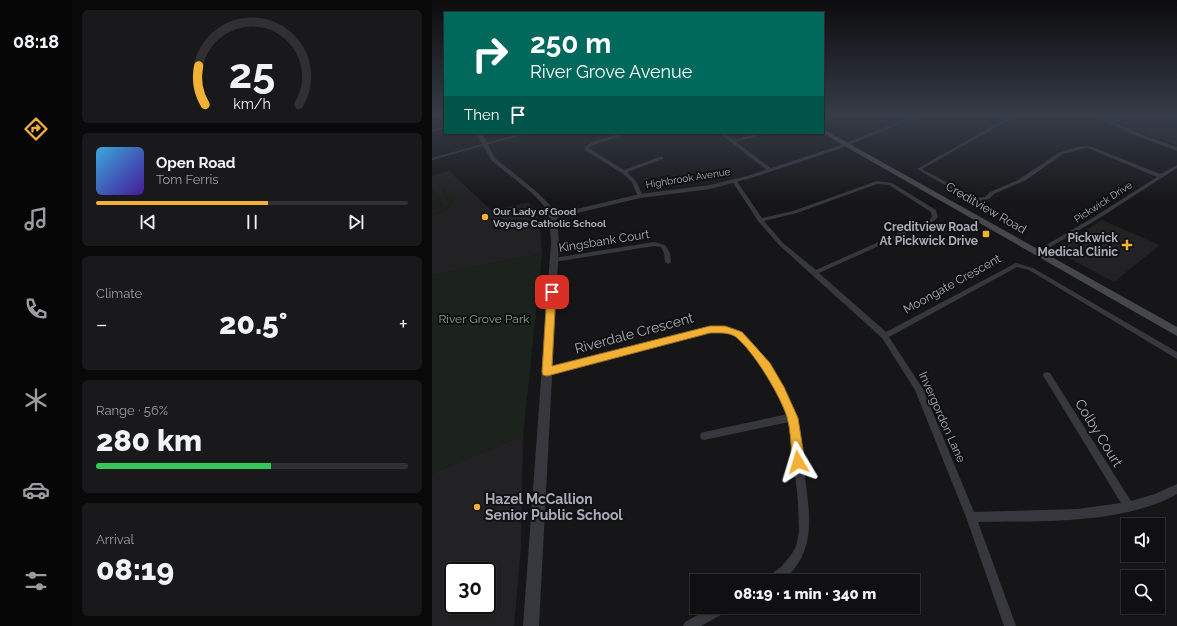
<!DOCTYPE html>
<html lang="en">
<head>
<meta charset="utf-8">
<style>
	:root { --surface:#101012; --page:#19191b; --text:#f1f3f6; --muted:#9c9d9f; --line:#303032; --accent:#f2b134 }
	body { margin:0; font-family:Raleway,sans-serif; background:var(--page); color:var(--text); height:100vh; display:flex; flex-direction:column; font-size:15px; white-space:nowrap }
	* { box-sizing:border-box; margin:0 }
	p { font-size:13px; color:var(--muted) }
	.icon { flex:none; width:22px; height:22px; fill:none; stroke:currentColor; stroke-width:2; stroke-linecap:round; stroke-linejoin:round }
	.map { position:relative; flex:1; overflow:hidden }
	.details { display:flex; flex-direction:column; gap:10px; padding:10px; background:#09090a; width:360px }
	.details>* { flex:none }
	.guide { position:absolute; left:12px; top:12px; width:380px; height:122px; border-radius:0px; box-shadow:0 1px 3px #0004,0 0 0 1px var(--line); background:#00695c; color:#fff; overflow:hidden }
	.controls { position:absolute; left:689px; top:518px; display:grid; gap:8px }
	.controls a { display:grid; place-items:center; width:44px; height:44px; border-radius:0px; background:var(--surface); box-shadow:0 1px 3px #0004,0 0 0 1px var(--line); font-size:20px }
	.speed { position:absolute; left:12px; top:562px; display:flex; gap:8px; font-size:20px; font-weight:700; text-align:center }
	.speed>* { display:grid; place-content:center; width:52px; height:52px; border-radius:50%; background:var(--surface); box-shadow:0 1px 3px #0004,0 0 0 1px var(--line); line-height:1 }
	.speed .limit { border:2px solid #111; border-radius:6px; background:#fff; color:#111 }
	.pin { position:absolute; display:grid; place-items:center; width:34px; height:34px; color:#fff; margin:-17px; border-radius:8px; box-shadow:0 2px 6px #0006 }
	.me { position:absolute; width:44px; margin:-22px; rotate:353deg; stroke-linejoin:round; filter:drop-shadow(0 0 3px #0008) }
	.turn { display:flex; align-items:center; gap:14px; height:84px; padding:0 20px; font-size:18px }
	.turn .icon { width:52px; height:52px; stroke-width:2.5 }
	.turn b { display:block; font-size:28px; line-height:34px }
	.then { display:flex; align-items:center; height:38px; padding:0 20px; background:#0003; gap:8px; font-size:15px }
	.big { font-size:30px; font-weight:800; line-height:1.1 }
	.details .card { flex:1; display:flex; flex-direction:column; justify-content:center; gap:6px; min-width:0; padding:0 14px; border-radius:6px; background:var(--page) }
	.details .dial { align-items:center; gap:0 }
	.dial svg { height:104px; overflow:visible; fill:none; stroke:var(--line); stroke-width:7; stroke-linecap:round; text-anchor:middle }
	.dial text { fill:var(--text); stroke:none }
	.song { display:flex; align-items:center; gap:12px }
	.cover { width:48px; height:48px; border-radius:6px; background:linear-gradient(135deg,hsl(200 70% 55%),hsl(260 70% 35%)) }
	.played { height:4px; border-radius:2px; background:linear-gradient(90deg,var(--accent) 55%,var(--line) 55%) }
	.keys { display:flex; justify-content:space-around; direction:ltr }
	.heat { display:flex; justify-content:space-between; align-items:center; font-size:22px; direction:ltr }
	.charge { height:6px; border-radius:3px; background:linear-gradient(90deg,#34c759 56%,var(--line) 0) }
	.trip { position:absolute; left:258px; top:574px; width:230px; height:40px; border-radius:0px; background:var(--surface); box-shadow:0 1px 3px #0004,0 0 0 1px var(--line); font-weight:800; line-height:40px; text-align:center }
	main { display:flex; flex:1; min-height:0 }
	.menu { display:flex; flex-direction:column; width:72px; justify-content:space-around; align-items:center; background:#060607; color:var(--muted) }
	.menu .icon { width:28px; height:28px }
	.menu .on { color:var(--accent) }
	.menu b { font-size:18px; color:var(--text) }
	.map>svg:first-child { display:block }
</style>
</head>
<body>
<main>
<nav class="menu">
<b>08:18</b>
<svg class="icon on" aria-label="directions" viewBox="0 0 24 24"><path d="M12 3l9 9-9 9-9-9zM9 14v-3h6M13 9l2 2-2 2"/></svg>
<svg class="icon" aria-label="music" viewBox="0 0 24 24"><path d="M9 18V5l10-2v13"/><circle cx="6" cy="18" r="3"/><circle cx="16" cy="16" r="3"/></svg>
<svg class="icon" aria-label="phone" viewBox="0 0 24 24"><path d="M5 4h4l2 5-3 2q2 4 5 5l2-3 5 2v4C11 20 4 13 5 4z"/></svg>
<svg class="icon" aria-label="climate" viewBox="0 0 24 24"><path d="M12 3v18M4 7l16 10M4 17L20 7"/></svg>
<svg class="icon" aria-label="car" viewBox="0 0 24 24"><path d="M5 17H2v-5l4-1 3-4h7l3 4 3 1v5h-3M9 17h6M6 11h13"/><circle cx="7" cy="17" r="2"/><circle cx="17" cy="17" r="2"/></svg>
<svg class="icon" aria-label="filters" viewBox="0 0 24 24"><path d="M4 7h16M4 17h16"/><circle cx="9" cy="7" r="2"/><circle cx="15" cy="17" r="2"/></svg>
</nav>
<section class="details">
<div class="card dial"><svg viewBox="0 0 100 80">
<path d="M14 69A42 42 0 1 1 86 69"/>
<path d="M14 69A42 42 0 0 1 9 39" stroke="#f2b134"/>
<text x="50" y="56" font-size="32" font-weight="700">25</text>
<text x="50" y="72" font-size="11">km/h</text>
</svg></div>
<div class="card">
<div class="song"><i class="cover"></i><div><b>Open Road</b><p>Tom Ferris</p></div></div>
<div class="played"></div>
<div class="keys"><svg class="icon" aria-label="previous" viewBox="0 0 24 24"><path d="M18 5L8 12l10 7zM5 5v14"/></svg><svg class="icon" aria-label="pause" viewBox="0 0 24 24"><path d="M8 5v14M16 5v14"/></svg><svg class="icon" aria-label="next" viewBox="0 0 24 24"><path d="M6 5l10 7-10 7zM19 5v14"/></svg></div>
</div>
<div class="card"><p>Climate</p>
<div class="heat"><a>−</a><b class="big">20.5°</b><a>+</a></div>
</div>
<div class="card"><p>Range · 56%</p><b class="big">280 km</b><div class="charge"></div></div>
<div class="card"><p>Arrival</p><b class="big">08:19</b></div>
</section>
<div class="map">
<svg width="745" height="626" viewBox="0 0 745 626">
	<rect width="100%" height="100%" fill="#161618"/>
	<path fill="#222225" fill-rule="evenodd" d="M 672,115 L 745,115 L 745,145 L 710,133 Z
		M 17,171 L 60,211 L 96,202 L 103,210 L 108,224 L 110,254 L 0,275 L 0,176 Z
		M 670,220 L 728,245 L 682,282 L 629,254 L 627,248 Z
		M 91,436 L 89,546 L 82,626 L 0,626 L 0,473 ZM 21,571 L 55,571 L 55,605 L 21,605 Z"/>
	<path fill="#1c231d" d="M 0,181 L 9,183 L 22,201 L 17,209 L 0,218 L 0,215 L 11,210 L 17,203 L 5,184 Z
		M 0,189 L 13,206 L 0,210 Z
		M 110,254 L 91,436 L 0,473 L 0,275 Z"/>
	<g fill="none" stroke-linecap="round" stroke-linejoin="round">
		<path fill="#37383d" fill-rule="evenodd" d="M 396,115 L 400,115 L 396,118 L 394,118 L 394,116 Z
			M 591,115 L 596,115 L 578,120 L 566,126 L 490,169 L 544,198 L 553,197 L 558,192 L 586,180 L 628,152 L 646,147 L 658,146 L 728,174 L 745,165 L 745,168 L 666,219 L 608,253 L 604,253 L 603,252 L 604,251 L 662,217 L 725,177 L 656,148 L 646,150 L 631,154 L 594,180 L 562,194 L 557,199 L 544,202 L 537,199 L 485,169 L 564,124 L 576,118 Z
			M 13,126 L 13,128 L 0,132 L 0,130 Z
			M 90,133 L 97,133 L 0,160 L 0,158 Z
			M 191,133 L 198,133 L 164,144 L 157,147 L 158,149 L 192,170 L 227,157 L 231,157 L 231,159 L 195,172 L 204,181 L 211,196 L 210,197 L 206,197 L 200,182 L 190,173 L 154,151 L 153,147 L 160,142 Z
			M 287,133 L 292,133 L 302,140 L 328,133 L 335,133 L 304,142 L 340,169 L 340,171 L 336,171 Z
			M 300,180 L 304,180 L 330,218 L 361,211 L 445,181 L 460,183 L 504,210 L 506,217 L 502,221 L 387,273 L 454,332 L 584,263 L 601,268 L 745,352 L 745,359 L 597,270 L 585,267 L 457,337 L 491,389 L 542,512 L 645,509 L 689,503 L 612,377 L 611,375 L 612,373 L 615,372 L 618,373 L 699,501 L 723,494 L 745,484 L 745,494 C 739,497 732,501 726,503 C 672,524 602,521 546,522 L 584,626 L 572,626 L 534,517 L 483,390 L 450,338 L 347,245 L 326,221 L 300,181 ZM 445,184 L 457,185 L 499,212 L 500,217 L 498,219 L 384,270 L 351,243 L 332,221 L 365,213 Z
			M 222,242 L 233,245 L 238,253 L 239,262 L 238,263 L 236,264 L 233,262 L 232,253 L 229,247 L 222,246 L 122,262 L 119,260 L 122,258 Z
			M 278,326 C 288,326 299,326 308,331 C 326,342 358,395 365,416 C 370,432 369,452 372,470 C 376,503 385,541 362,569 C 359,573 354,579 349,581 C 345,582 338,581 333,581 L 335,577 L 349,567 L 359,555 L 364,546 L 367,532 L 366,501 L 357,422 L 272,440 L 269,439 L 268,436 L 269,433 L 272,432 L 356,414 C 349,395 320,345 302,335 C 295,331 286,332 278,332 L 115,375 L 112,374 L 111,372 L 112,370 L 115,369 Z
			M 280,607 L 298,607 L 296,611 L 269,626 L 251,626 L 253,622 Z"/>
		<path fill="#37383d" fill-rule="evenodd" d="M 484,115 L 490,115 L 407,149 L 319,178 L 278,189 L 208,198 L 125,218 L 127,243 L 107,626 L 91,626 L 119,243 L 117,217 L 112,206 L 101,194 L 59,160 L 44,133 L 50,133 L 63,158 L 105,192 L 117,204 L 123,214 L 208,194 L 278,185 L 315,176 L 403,147 Z
			M 661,115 L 666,115 L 711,135 L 745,147 L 745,151 L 707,137 L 661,116 Z"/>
		<path fill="#45474d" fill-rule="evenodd" d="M 391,129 L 745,327 L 745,336 L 390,133 Z"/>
	</g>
	<linearGradient id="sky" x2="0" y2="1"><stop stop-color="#0c0c0d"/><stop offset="0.57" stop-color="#363c48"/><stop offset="1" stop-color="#363c48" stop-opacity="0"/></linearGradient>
	<rect width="745" height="202" fill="url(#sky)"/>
	<path fill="#f2b134" stroke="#9d7322" d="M 120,289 L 124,292 L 120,366 L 278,326 L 293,326 L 310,332 L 338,363 L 352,387 L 366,418 L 373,462 L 371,467 L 366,468 L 362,467 L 360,462 C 359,448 359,431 355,417 C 348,395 322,352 304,337 C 297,332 286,333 278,333 L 115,376 L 111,375 L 110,372 L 115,292 Z"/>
	<g fill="#f2b134" stroke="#111113" stroke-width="1.5">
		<circle cx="53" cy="217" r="4"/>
		<rect x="550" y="230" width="8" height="8" rx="2"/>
		<path d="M693 239h4v4h4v4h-4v4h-4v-4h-4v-4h4z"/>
		<circle cx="45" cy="507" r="4"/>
	</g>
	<g text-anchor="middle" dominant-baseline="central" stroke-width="4" stroke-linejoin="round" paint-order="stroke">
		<g font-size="10" fill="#a8adb8" stroke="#111113">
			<text transform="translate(256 178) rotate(-9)">Highbrook Avenue</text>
			<text transform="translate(671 202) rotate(-33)">Pickwick Drive</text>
		</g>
		<g font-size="10" font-weight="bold" fill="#a8adb8" stroke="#111113" text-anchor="start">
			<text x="61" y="211">Our Lady of Good<tspan x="61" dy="12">Voyage Catholic School</tspan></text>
		</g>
		<g font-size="12" fill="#a8adb8" stroke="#111113">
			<text transform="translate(554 208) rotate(30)">Creditview Road</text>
			<text transform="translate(172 241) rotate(-9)">Kingsbank Court</text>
			<text transform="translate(520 284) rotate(-29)">Moongate Crescent</text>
			<text transform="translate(510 417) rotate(66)">Invergordon Lane</text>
		</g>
		<g font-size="12" font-weight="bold" fill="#a8adb8" stroke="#111113" text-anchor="end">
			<text x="546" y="227">Creditview Road<tspan x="546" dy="14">At Pickwick Drive</tspan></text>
			<text x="686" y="238">Pickwick<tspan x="686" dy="14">Medical Clinic</tspan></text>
		</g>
		<g font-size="12" fill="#7fa381" stroke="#111113">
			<text x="52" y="319">River Grove Park</text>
		</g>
		<g font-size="14" fill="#a8adb8" stroke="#111113">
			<text transform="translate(202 333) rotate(-15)">Riverdale Crescent</text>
			<text transform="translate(667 433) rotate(58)">Colby Court</text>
		</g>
		<g font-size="14" font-weight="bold" fill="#a8adb8" stroke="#111113" text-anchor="start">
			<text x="53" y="499">Hazel McCallion<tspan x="53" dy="16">Senior Public School</tspan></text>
		</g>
	</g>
</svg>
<div class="controls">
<a><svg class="icon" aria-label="sound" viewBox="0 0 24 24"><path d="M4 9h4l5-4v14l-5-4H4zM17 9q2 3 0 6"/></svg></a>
<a><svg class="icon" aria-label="search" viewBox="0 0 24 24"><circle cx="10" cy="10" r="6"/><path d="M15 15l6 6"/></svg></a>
</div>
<div class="speed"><div class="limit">30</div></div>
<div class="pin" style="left:120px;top:292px;background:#d93025"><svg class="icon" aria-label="arrive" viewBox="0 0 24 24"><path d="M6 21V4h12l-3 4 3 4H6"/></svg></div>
<svg class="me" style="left:366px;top:462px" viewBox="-20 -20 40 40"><path d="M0-17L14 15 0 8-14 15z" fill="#f2b134" stroke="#fff" stroke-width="4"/></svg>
<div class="trip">08:19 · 1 min · 340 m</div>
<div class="guide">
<div class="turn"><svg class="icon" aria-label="right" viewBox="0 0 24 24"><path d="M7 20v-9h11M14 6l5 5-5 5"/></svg><div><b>250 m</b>River Grove Avenue</div></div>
<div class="then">Then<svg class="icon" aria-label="arrive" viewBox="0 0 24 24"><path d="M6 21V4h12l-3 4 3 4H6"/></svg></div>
</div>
</div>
</main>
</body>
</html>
